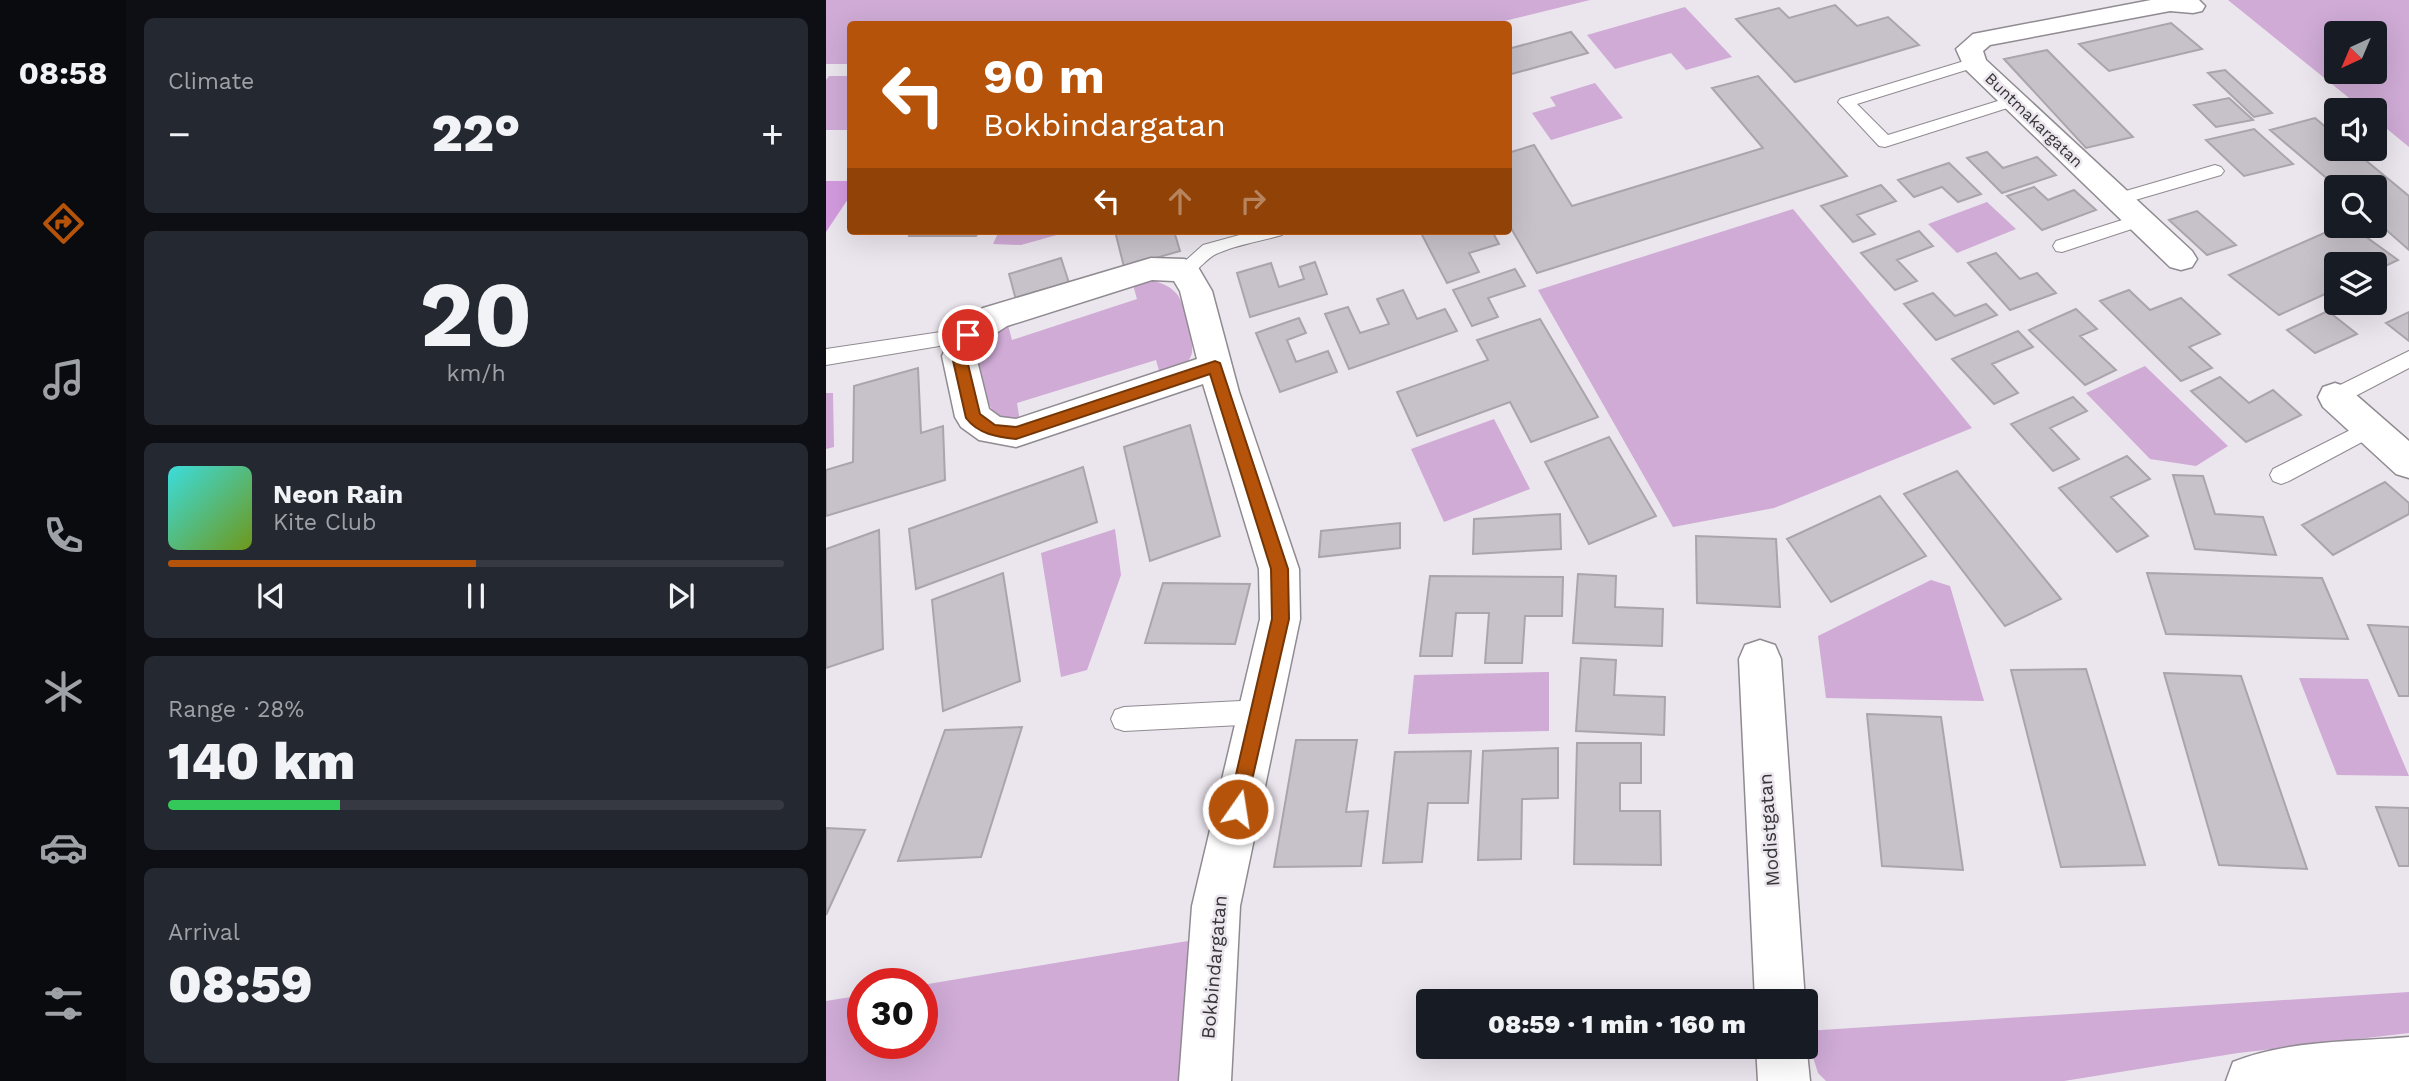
<!DOCTYPE html>
<html lang="en">
<head>
<meta charset="utf-8">
<style>
	:root { --surface:#171b24; --page:#242831; --text:#f1f3f6; --muted:#9ea1a6; --line:#363941; --accent:#b45309 }
	body { margin:0; font-family:"Work Sans",sans-serif; background:var(--page); color:var(--text); height:100vh; display:flex; flex-direction:column; font-size:26px; white-space:nowrap }
	* { box-sizing:border-box; margin:0 }
	p { font-size:23px; color:var(--muted) }
	.icon { flex:none; width:38px; height:38px; fill:none; stroke:currentColor; stroke-width:2; stroke-linecap:round; stroke-linejoin:round }
	.map { position:relative; flex:1; overflow:hidden }
	.details { display:flex; flex-direction:column; gap:18px; padding:18px; background:#0d0f14; width:700px }
	.details>* { flex:none }
	.hud { position:absolute; left:21px; top:21px; width:665px; height:214px; border-radius:7px; box-shadow:0 7px 28px #0002; background:#b45309; color:#fff; overflow:hidden }
	.needle { width:46px; rotate:224deg }
	.fabs { position:absolute; left:1498px; top:21px; display:grid; gap:14px }
	.fabs a { display:grid; place-items:center; width:63px; height:63px; border-radius:7px; background:var(--surface); box-shadow:0 7px 28px #0002; font-size:35px }
	.speed { position:absolute; left:21px; top:968px; display:flex; gap:14px; font-size:35px; font-weight:700; text-align:center }
	.speed>* { display:grid; place-content:center; width:91px; height:91px; border-radius:50%; background:var(--surface); box-shadow:0 7px 28px #0002; line-height:1 }
	.speed .limit { border:10px solid #d22; background:#fff; color:#111 }
	.pin { position:absolute; display:grid; place-items:center; width:60px; height:60px; color:#fff; margin:-30px; border:4px solid #fff; border-radius:50%; box-shadow:0 2px 7px #0007 }
	.me { position:absolute; width:77px; margin:-38px; rotate:13deg; stroke-linejoin:round; filter:drop-shadow(0 0 5px #0008) }
	.turn { display:flex; align-items:center; gap:24px; height:147px; padding:0 21px; font-size:32px }
	.turn .icon { width:91px; height:91px; stroke-width:2.5 }
	.turn b { display:block; font-size:49px; line-height:60px }
	.lanes { display:flex; align-items:center; height:66px; padding:0 21px; background:#0003; justify-content:center; gap:35px; direction:ltr }
	.lanes .off { opacity:.35 }
	.big { font-size:52px; font-weight:800; line-height:1.1 }
	.details .tile { flex:1; display:flex; flex-direction:column; justify-content:center; gap:10px; min-width:0; padding:0 24px; border-radius:10px; background:var(--page) }
	.details .dial { align-items:center; gap:0 }
	.dial b { font-size:91px; line-height:1 }
	.song { display:flex; align-items:center; gap:21px }
	.cover { width:84px; height:84px; border-radius:10px; background:linear-gradient(135deg,hsl(180 70% 55%),hsl(80 70% 35%)) }
	.played { height:7px; border-radius:4px; background:linear-gradient(90deg,var(--accent) 50%,var(--line) 50%) }
	.keys { display:flex; justify-content:space-around; direction:ltr }
	.heat { display:flex; justify-content:space-between; align-items:center; font-size:38px; direction:ltr }
	.charge { height:10px; border-radius:5px; background:linear-gradient(90deg,#34c759 28%,var(--line) 0) }
	.trip { position:absolute; left:590px; top:989px; width:402px; height:70px; border-radius:7px; background:var(--surface); box-shadow:0 7px 28px #0002; font-weight:800; line-height:70px; text-align:center }
	main { display:flex; flex:1; min-height:0 }
	.menu { display:flex; flex-direction:column; width:126px; justify-content:space-around; align-items:center; background:#090b0e; color:var(--muted) }
	.menu .icon { width:49px; height:49px }
	.menu .current { color:var(--accent) }
	.menu b { font-size:32px; color:var(--text) }
	.map>svg:first-child { display:block }
</style>
</head>
<body>
<main>
<nav class="menu">
<b>08:58</b>
<svg class="icon current" aria-label="directions" viewBox="0 0 24 24"><path d="M12 3l9 9-9 9-9-9zM9 14v-3h6M13 9l2 2-2 2"/></svg>
<svg class="icon" aria-label="music" viewBox="0 0 24 24"><path d="M9 18V5l10-2v13"/><circle cx="6" cy="18" r="3"/><circle cx="16" cy="16" r="3"/></svg>
<svg class="icon" aria-label="phone" viewBox="0 0 24 24"><path d="M5 4h4l2 5-3 2q2 4 5 5l2-3 5 2v4C11 20 4 13 5 4z"/></svg>
<svg class="icon" aria-label="climate" viewBox="0 0 24 24"><path d="M12 3v18M4 7l16 10M4 17L20 7"/></svg>
<svg class="icon" aria-label="car" viewBox="0 0 24 24"><path d="M5 17H2v-5l4-1 3-4h7l3 4 3 1v5h-3M9 17h6M6 11h13"/><circle cx="7" cy="17" r="2"/><circle cx="17" cy="17" r="2"/></svg>
<svg class="icon" aria-label="filters" viewBox="0 0 24 24"><path d="M4 7h16M4 17h16"/><circle cx="9" cy="7" r="2"/><circle cx="15" cy="17" r="2"/></svg>
</nav>
<section class="details">
<div class="tile"><p>Climate</p>
<div class="heat"><a>−</a><b class="big">22°</b><a>+</a></div>
</div>
<div class="tile dial"><b>20</b><p>km/h</p></div>
<div class="tile">
<div class="song"><i class="cover"></i><div><b>Neon Rain</b><p>Kite Club</p></div></div>
<div class="played"></div>
<div class="keys"><svg class="icon" aria-label="previous" viewBox="0 0 24 24"><path d="M18 5L8 12l10 7zM5 5v14"/></svg><svg class="icon" aria-label="pause" viewBox="0 0 24 24"><path d="M8 5v14M16 5v14"/></svg><svg class="icon" aria-label="next" viewBox="0 0 24 24"><path d="M6 5l10 7-10 7zM19 5v14"/></svg></div>
</div>
<div class="tile"><p>Range · 28%</p><b class="big">140 km</b><div class="charge"></div></div>
<div class="tile"><p>Arrival</p><b class="big">08:59</b></div>
</section>
<div class="map">
<svg width="1583" height="1081" viewBox="0 0 1583 1081">
	<rect width="100%" height="100%" fill="#ebe5ed"/>
	<path fill="#cfabd6" fill-rule="evenodd" d="M 0,0 L 764,0 L 666,24 L 24,24 L 24,64 L 0,64 Z
		M 1402,0 L 1583,0 L 1583,147 L 1549,119 L 1549,110 L 1538,110 ZM 1510,33 L 1549,33 L 1549,72 L 1510,72 Z
		M 859,7 L 906,57 L 860,70 L 845,53 L 789,69 L 761,35 Z
		M 3,76 L 24,76 L 24,130 L 0,130 L 0,80 Z
		M 769,83 L 797,118 L 725,140 L 706,113 L 730,106 L 724,97 Z
		M 1161,202 L 1190,229 L 1131,253 L 1102,224 Z
		M 967,209 L 1146,428 L 948,508 L 847,527 L 712,290 Z
		M 173,231 L 238,231 L 238,233 L 195,245 L 167,244 Z
		M 322,280 C 334,282 343,285 351,294 C 358,303 370,346 365,356 C 360,368 346,373 335,378 L 330,360 L 191,403 L 194,422 C 188,421 179,421 173,418 C 160,410 145,354 155,342 C 161,335 174,330 182,325 L 186,340 L 311,299 L 307,285 Z
		M 1319,366 L 1402,446 L 1370,466 L 1324,459 L 1260,393 Z
		M 0,393 L 7,393 L 8,447 L 0,449 Z
		M 668,419 L 704,489 L 618,522 L 585,449 Z
		M 289,529 L 295,575 L 261,670 L 235,677 L 215,553 Z
		M 1105,580 L 1124,586 L 1158,701 L 1000,698 L 992,636 Z
		M 723,672 L 723,731 L 582,734 L 588,675 Z
		M 1473,678 L 1542,679 L 1583,776 L 1511,775 Z
		M 362,941 L 355,1081 L 0,1081 L 0,1001 L 37,995 L 37,1043 L 96,1043 L 96,985 Z
		M 1583,992 L 1583,1033 L 1412,1053 L 1238,1081 L 1000,1081 L 992,1073 L 980,1035 L 980,1031 Z"/>
	<path fill="#d39bdf" d="M 0,181 L 24,181 L 24,196 L 0,232 Z"/>
	<path fill="#c7c1c9" stroke="#aaa4ab" stroke-width="2" d="M 1009,5 L 1031,26 L 1062,17 L 1093,45 L 969,82 L 910,19 L 953,8 L 963,18 Z
		M 1345,23 L 1376,49 L 1283,71 L 1253,44 Z
		M 745,32 L 762,53 L 682,75 L 682,49 Z
		M 1221,50 L 1307,137 L 1260,148 L 1178,59 Z
		M 1399,70 L 1446,113 L 1428,117 L 1382,73 Z
		M 932,76 L 1021,176 L 711,273 L 682,223 L 682,153 L 708,145 L 746,206 L 937,148 L 886,88 Z
		M 1403,98 L 1427,120 L 1390,127 L 1368,105 Z
		M 1489,118 L 1510,136 L 1510,149 L 1526,149 L 1583,196 L 1583,250 L 1549,220 L 1549,187 L 1511,187 L 1444,130 Z
		M 1428,129 L 1467,164 L 1418,176 L 1380,140 Z
		M 1161,152 L 1177,168 L 1211,157 L 1230,175 L 1176,193 L 1141,158 Z
		M 1123,163 L 1155,194 L 1132,202 L 1116,187 L 1088,197 L 1072,180 Z
		M 1055,185 L 1070,201 L 1031,215 L 1049,234 L 1027,242 L 995,206 Z
		M 1208,187 L 1222,200 L 1248,190 L 1270,210 L 1216,230 L 1181,196 Z
		M 1371,211 L 1410,245 L 1381,255 L 1343,220 Z
		M 1514,226 L 1525,226 L 1572,260 L 1549,271 L 1549,264 L 1510,264 L 1510,289 L 1453,315 L 1403,275 Z
		M 85,231 L 153,231 L 150,236 L 83,236 Z
		M 289,231 L 348,231 L 354,251 L 298,267 Z
		M 594,231 L 627,231 L 629,234 L 638,231 L 666,231 L 673,244 L 643,253 L 653,272 L 621,283 Z
		M 1093,231 L 1107,246 L 1071,260 L 1091,281 L 1069,290 L 1035,253 Z
		M 1170,253 L 1194,279 L 1211,273 L 1230,293 L 1184,310 L 1142,263 Z
		M 235,258 L 243,283 L 190,300 L 183,274 Z
		M 489,262 L 501,294 L 424,317 L 411,273 L 445,263 L 453,287 L 478,279 L 474,267 Z
		M 689,269 L 699,286 L 662,298 L 672,317 L 646,326 L 627,290 Z
		M 577,290 L 591,319 L 619,309 L 631,331 L 523,369 L 499,314 L 522,307 L 534,333 L 563,324 L 551,299 Z
		M 1303,290 L 1324,310 L 1355,298 L 1394,334 L 1363,347 L 1386,368 L 1355,381 L 1274,301 Z
		M 1107,293 L 1129,316 L 1160,304 L 1171,315 L 1110,340 L 1078,304 Z
		M 1250,309 L 1271,329 L 1254,336 L 1290,370 L 1259,385 L 1203,330 Z
		M 1502,311 L 1531,334 L 1489,353 L 1461,330 Z
		M 1583,312 L 1583,341 L 1560,323 Z
		M 473,318 L 480,333 L 461,340 L 470,362 L 502,351 L 511,372 L 454,392 L 430,333 Z
		M 714,319 L 772,417 L 705,442 L 684,402 L 591,436 L 571,392 L 662,360 L 651,340 Z
		M 1192,331 L 1207,347 L 1166,364 L 1192,393 L 1168,404 L 1126,359 Z
		M 92,368 L 95,433 L 117,426 L 119,480 L 0,516 L 0,470 L 27,462 L 28,386 Z
		M 1394,377 L 1423,403 L 1447,390 L 1475,415 L 1420,442 L 1365,391 Z
		M 1247,397 L 1261,411 L 1224,428 L 1253,459 L 1227,471 L 1185,424 Z
		M 364,425 L 394,536 L 324,561 L 298,447 Z
		M 783,437 L 830,516 L 763,544 L 719,462 Z
		M 1301,456 L 1324,479 L 1285,497 L 1322,536 L 1291,552 L 1233,488 Z
		M 257,467 L 271,522 L 90,589 L 83,529 Z
		M 1131,471 L 1235,599 L 1179,626 L 1078,494 Z
		M 1347,475 L 1377,476 L 1389,514 L 1437,517 L 1450,555 L 1369,549 Z
		M 1559,482 L 1583,503 L 1583,514 L 1507,555 L 1476,525 Z
		M 1054,496 L 1100,556 L 1005,602 L 961,539 Z
		M 734,514 L 735,549 L 647,554 L 648,519 Z
		M 574,523 L 574,548 L 493,557 L 495,531 Z
		M 53,530 L 57,649 L 0,668 L 0,549 Z
		M 870,536 L 950,539 L 954,607 L 871,603 Z
		M 177,573 L 194,681 L 117,711 L 106,600 Z
		M 1321,573 L 1496,578 L 1522,639 L 1340,634 Z
		M 752,574 L 790,576 L 789,607 L 837,609 L 836,646 L 747,643 Z
		M 604,576 L 737,577 L 736,616 L 699,616 L 696,663 L 659,663 L 663,613 L 630,613 L 626,656 L 594,656 Z
		M 337,583 L 424,584 L 409,644 L 319,643 Z
		M 1542,625 L 1583,627 L 1583,696 L 1573,696 Z
		M 755,658 L 790,660 L 788,695 L 839,697 L 838,735 L 750,731 Z
		M 1260,669 L 1319,865 L 1235,867 L 1185,670 Z
		M 1338,673 L 1415,676 L 1481,869 L 1393,865 Z
		M 1041,714 L 1115,717 L 1137,870 L 1056,866 Z
		M 196,727 L 155,857 L 72,861 L 119,730 Z
		M 470,740 L 531,740 L 520,812 L 542,811 L 535,866 L 448,867 Z
		M 751,743 L 815,743 L 815,783 L 794,783 L 794,811 L 834,811 L 835,865 L 748,864 Z
		M 732,748 L 732,798 L 696,799 L 695,859 L 652,860 L 657,751 Z
		M 645,751 L 642,803 L 602,803 L 596,862 L 557,863 L 569,752 Z
		M 1550,807 L 1583,808 L 1583,866 L 1573,866 Z
		M 0,828 L 39,830 L 0,915 Z"/>
	<g fill="none" stroke-linecap="round" stroke-linejoin="round">
		<defs>
			<path id="lane" d="M 1148,58 L 1156,63 L 1153,66 L 1031,104 L 1062,135 L 1188,96 L 1194,98 L 1196,101 L 1194,104 L 1059,147 L 1053,146 L 1012,102 L 1014,99 Z
				M 1389,165 L 1395,167 L 1398,171 L 1395,175 L 1292,205 L 1283,199 L 1286,195 Z
				M 1315,214 L 1324,220 L 1321,224 L 1236,252 L 1230,251 L 1227,246 L 1230,241 Z
				M 428,231 L 459,231 L 456,235 C 435,241 409,245 390,254 C 376,261 368,280 351,275 L 349,270 L 377,245 Z
				M 142,328 L 149,330 L 152,335 L 149,340 L 0,365 L 0,349 Z
				M 1583,351 L 1583,368 L 1516,403 L 1509,405 L 1502,403 L 1499,397 L 1502,391 Z
				M 1544,420 L 1551,422 L 1555,428 L 1551,434 L 1463,481 L 1455,484 L 1447,481 L 1444,475 L 1447,469 Z
				M 434,700 L 443,703 L 447,712 L 443,721 L 434,724 L 298,731 L 289,728 L 285,719 L 289,710 L 298,707 Z"/>
			<path id="street" d="M 1325,0 L 1373,0 L 1379,6 L 1376,11 L 1367,13 L 1344,11 L 1164,45 L 1157,51 L 1160,60 L 1366,251 L 1371,259 L 1366,267 L 1355,270 L 1344,267 L 1139,69 L 1130,49 L 1147,34 Z
				M 325,258 L 358,259 L 369,262 L 386,291 L 413,392 L 473,569 L 474,619 L 414,906 L 405,1081 L 353,1081 L 366,906 L 434,619 L 433,569 L 377,384 L 190,447 L 153,440 L 135,427 L 129,417 L 116,356 L 130,326 L 157,308 ZM 326,280 L 348,281 L 354,291 L 371,359 L 190,419 L 174,417 L 163,409 L 150,356 L 155,343 L 181,326 Z
				M 1509,383 L 1521,387 L 1583,441 L 1583,478 L 1570,474 L 1497,407 L 1492,397 L 1497,387 Z
				M 934,640 L 949,645 L 955,659 L 979,1001 L 929,1001 L 913,659 L 919,645 Z
				M 1583,1037 L 1583,1081 L 1400,1081 L 1407,1062 C 1461,1040 1526,1042 1583,1037 Z
				M 980,1042 L 984,1081 L 932,1081 L 930,1046 L 980,1046 Z"/>
		</defs>
		<use href="#lane" stroke="#908a91" stroke-width="2"/>
		<use href="#street" stroke="#908a91" stroke-width="3"/>
		<use href="#lane" fill="#fff" fill-rule="evenodd"/>
		<use href="#street" fill="#fff" fill-rule="evenodd"/>
	</g>
	<path fill="#b45309" stroke="#753606" stroke-width="2" d="M 142,330 L 148,335 L 140,356 L 154,414 L 169,425 L 190,427 L 389,361 L 394,363 L 462,569 L 463,619 L 418,815 L 412,818 L 405,815 L 402,809 L 446,619 L 445,569 L 384,374 L 190,439 C 171,437 152,434 140,418 L 126,356 L 137,331 Z"/>
	<g text-anchor="middle" dominant-baseline="central" stroke-width="5" stroke-linejoin="round" paint-order="stroke">
		<g font-size="16" fill="#373437" stroke="#ebe5ed">
			<text transform="translate(1208 120) rotate(44)">Buntmakargatan</text>
		</g>
		<g font-size="19" fill="#373437" stroke="#ebe5ed">
			<text transform="translate(943 830) rotate(-94)">Modistgatan</text>
			<text transform="translate(388 967) rotate(-85)">Bokbindargatan</text>
		</g>
	</g>
</svg>
<div class="fabs">
<a><svg class="needle" viewBox="-14 -14 28 28"><path d="M0-13l5 13h-10z" fill="#e53935"/><path d="M0 13l5-13h-10z" fill="#9ea1a6"/></svg></a>
<a><svg class="icon" aria-label="sound" viewBox="0 0 24 24"><path d="M4 9h4l5-4v14l-5-4H4zM17 9q2 3 0 6"/></svg></a>
<a><svg class="icon" aria-label="search" viewBox="0 0 24 24"><circle cx="10" cy="10" r="6"/><path d="M15 15l6 6"/></svg></a>
<a><svg class="icon" aria-label="layers" viewBox="0 0 24 24"><path d="M12 4l9 5-9 5-9-5zM3 14l9 5 9-5"/></svg></a>
</div>
<div class="speed"><div class="limit">30</div></div>
<div class="pin" style="left:142px;top:335px;background:#d93025"><svg class="icon" aria-label="arrive" viewBox="0 0 24 24"><path d="M6 21V4h12l-3 4 3 4H6"/></svg></div>
<svg class="me" style="left:412px;top:809px" viewBox="-20 -20 40 40"><circle r="17" fill="#b45309" stroke="#fff" stroke-width="3"/><path d="M0-11L8 9 0 5-8 9z" fill="#fff"/></svg>
<div class="trip">08:59 · 1 min · 160 m</div>
<div class="hud">
<div class="turn"><svg class="icon" aria-label="left" viewBox="0 0 24 24"><path d="M17 20v-9H6M10 6l-5 5 5 5"/></svg><div><b>90 m</b>Bokbindargatan</div></div>
<div class="lanes"><svg class="icon" aria-label="left" viewBox="0 0 24 24"><path d="M17 20v-9H6M10 6l-5 5 5 5"/></svg><svg class="icon off" aria-label="ahead" viewBox="0 0 24 24"><path d="M12 20V5M6 11l6-6 6 6"/></svg><svg class="icon off" aria-label="right" viewBox="0 0 24 24"><path d="M7 20v-9h11M14 6l5 5-5 5"/></svg></div>
</div>
</div>
</main>
</body>
</html>
